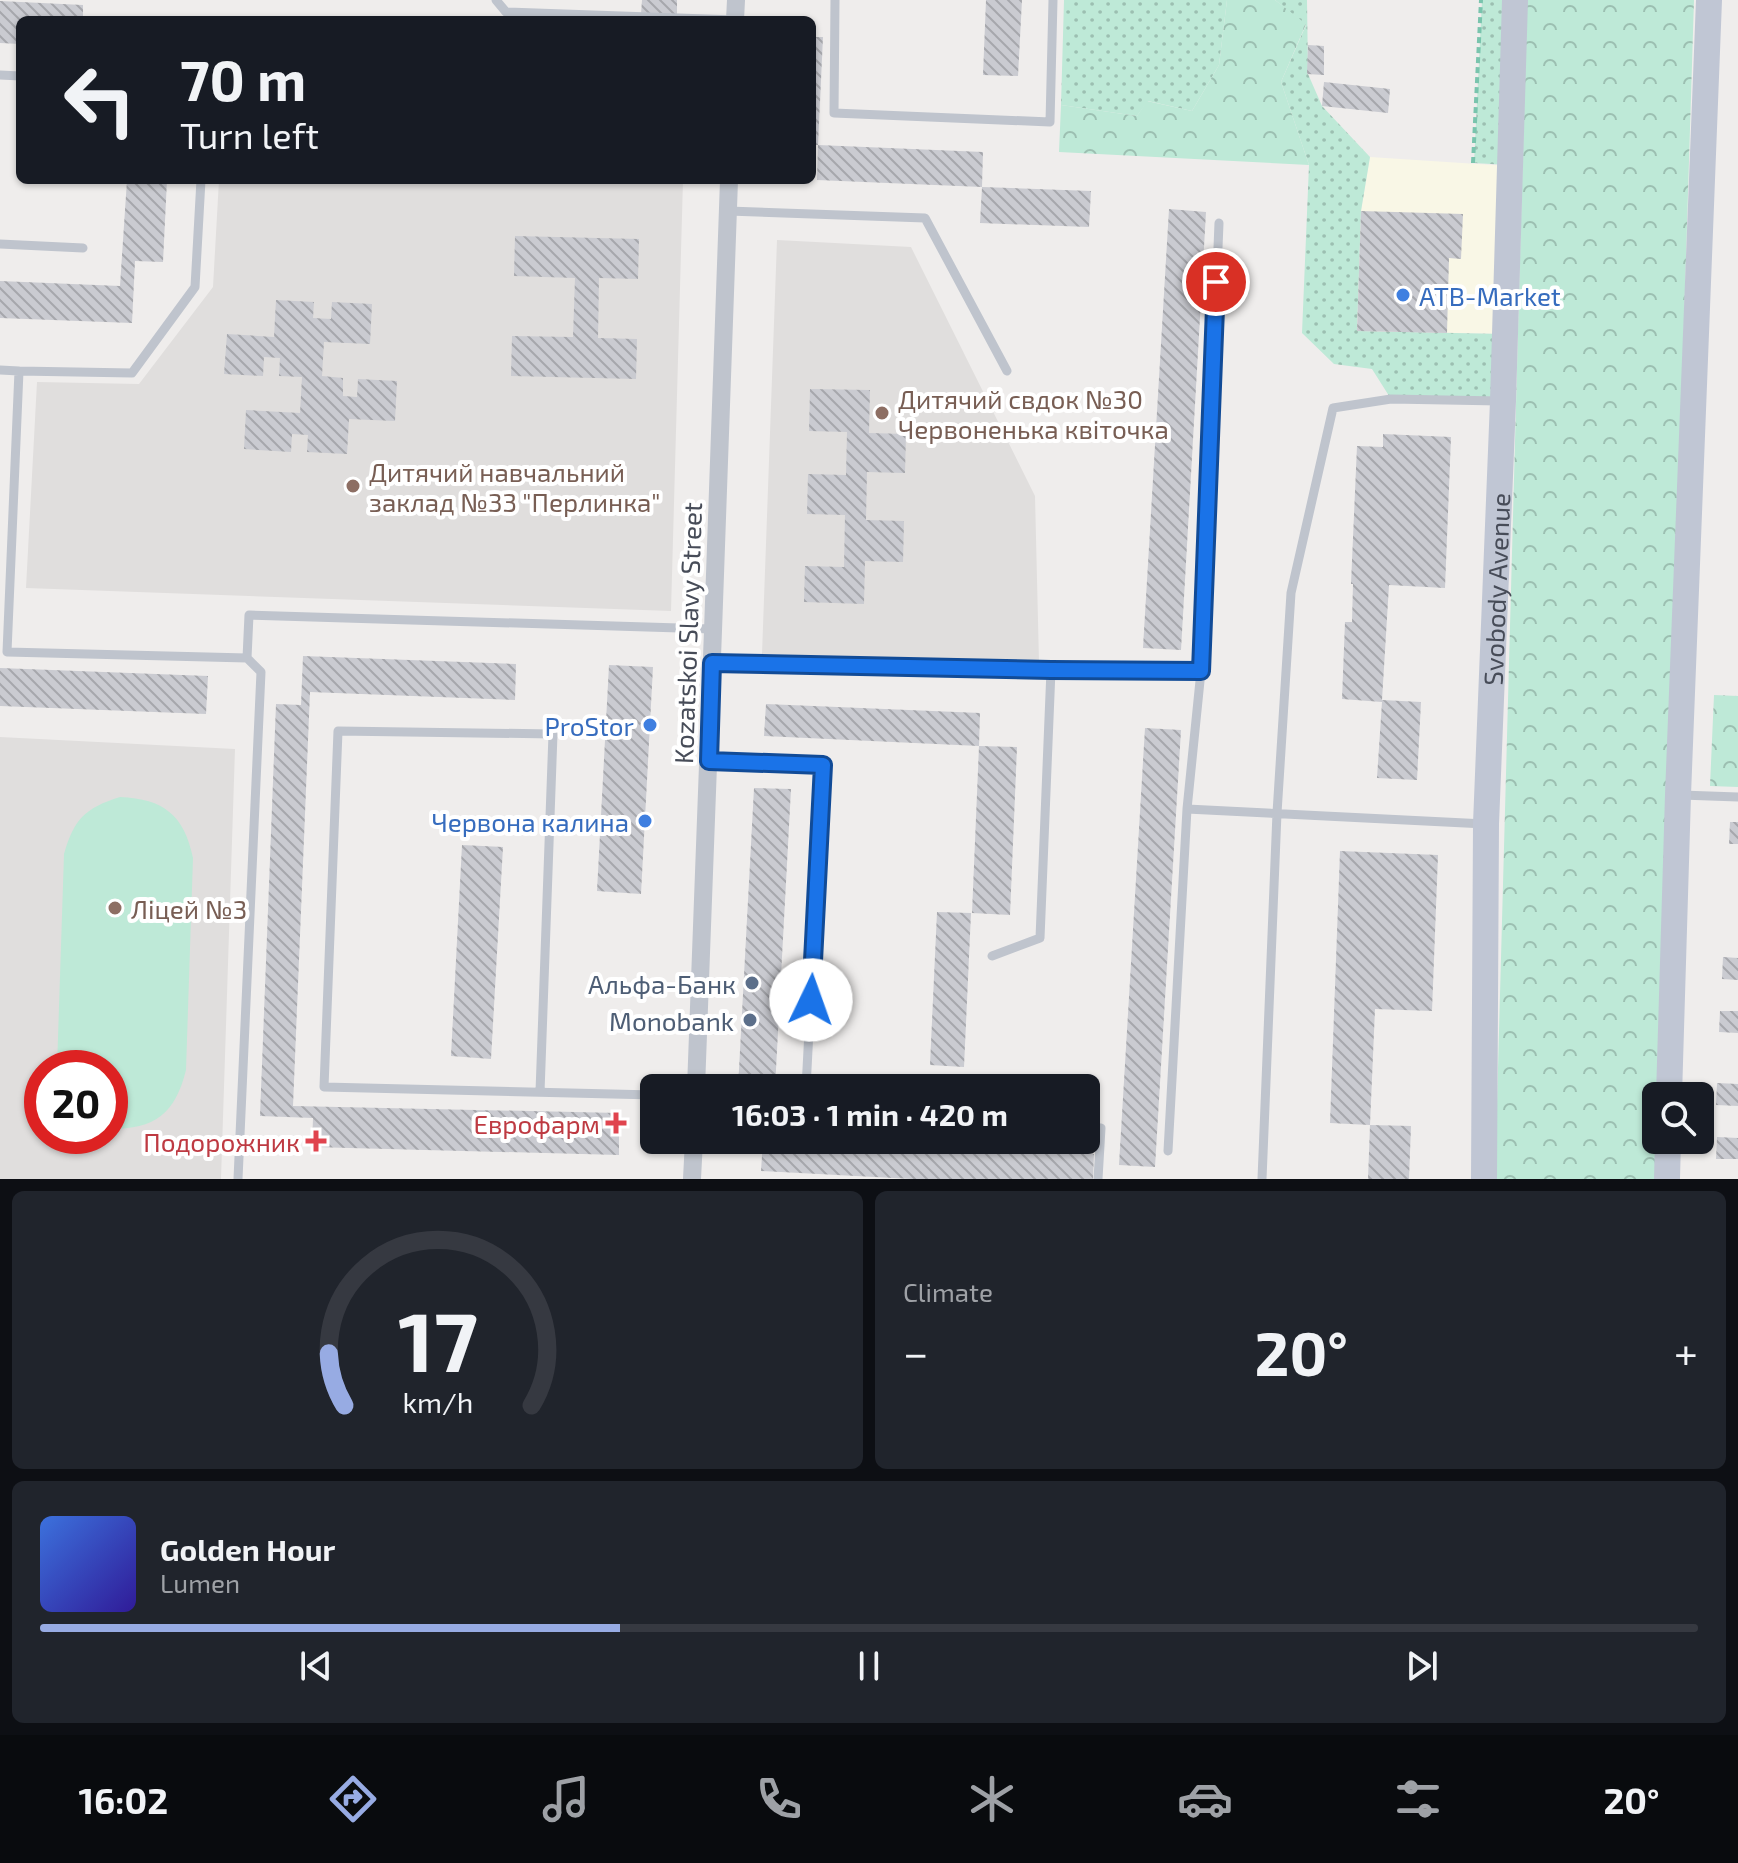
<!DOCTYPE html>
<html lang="en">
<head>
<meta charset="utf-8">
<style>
	:root { --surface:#171b24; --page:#20242c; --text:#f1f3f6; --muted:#9ea1a6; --line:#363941; --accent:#97abe3 }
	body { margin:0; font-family:"Exo 2",sans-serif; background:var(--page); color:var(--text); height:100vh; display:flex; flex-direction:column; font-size:30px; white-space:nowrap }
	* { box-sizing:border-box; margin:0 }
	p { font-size:26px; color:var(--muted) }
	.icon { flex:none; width:44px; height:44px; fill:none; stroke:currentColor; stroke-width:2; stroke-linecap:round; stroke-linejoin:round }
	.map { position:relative; height:1179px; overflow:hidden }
	.side { display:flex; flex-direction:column; gap:12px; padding:12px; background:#0d0f14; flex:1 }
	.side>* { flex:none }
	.hud { position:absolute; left:16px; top:16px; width:800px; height:168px; border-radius:12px; box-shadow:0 2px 6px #0004; background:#171b24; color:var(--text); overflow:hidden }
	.tools { position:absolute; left:1642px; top:1082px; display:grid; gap:16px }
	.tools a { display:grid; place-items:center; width:72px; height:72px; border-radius:12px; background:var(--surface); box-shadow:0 2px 6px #0004; font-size:40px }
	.speed { position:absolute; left:24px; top:1050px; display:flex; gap:16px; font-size:40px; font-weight:700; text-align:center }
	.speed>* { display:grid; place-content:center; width:104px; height:104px; border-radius:50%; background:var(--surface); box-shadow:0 2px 6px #0004; line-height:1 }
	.speed .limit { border:12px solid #d22; background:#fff; color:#111 }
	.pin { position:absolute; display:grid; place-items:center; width:68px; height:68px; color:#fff; margin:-34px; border:4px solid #fff; border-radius:50%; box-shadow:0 2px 8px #0007 }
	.me { position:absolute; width:88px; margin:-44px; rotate:3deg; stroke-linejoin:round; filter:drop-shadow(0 0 6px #0008) }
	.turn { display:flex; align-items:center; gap:28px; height:168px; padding:0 32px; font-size:36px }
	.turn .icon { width:104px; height:104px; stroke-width:2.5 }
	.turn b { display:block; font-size:56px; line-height:68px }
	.big { font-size:60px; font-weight:700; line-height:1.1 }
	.side .widget { flex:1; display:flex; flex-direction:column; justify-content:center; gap:12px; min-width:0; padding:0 28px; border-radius:12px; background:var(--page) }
	.side .dial { align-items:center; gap:0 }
	.dial svg { height:208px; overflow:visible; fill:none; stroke:var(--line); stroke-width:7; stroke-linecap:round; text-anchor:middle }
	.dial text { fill:var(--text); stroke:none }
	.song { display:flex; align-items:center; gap:24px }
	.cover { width:96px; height:96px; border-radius:12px; background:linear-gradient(135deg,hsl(220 70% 55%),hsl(250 70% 35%)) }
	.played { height:8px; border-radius:4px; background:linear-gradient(90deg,var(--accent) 35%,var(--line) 35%) }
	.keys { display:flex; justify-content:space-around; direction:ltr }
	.heat { display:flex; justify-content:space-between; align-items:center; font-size:44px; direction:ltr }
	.side .tiles { flex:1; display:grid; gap:12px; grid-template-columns:1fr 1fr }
	.widget:last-child { grid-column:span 2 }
	.trip { position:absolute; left:640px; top:1074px; width:460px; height:80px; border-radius:12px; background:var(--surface); box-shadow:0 2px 6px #0004; font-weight:700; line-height:80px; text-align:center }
	.tabs { display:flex; height:128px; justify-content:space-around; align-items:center; background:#090b0e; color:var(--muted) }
	.tabs .icon { width:56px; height:56px }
	.tabs .selected { color:var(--accent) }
	.tabs b { font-size:36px; color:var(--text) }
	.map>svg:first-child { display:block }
</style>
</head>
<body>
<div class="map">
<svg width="1738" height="1179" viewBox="0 0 1738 1179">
	<defs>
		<pattern id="grass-dots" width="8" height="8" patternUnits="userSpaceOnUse" patternTransform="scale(2)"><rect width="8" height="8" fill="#bee9d7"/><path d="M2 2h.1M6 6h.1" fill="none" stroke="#9cbfb1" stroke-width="1.8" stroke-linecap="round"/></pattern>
		<pattern id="forest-crowns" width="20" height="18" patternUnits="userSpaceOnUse" patternTransform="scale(2)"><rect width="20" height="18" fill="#bee9d7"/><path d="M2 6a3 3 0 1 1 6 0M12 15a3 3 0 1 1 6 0" fill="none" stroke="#9cbfb1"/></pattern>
		<pattern id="building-back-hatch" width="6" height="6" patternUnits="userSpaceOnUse" patternTransform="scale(2)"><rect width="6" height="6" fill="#cacbd1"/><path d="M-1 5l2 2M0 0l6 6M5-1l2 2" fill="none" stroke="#a6a7ac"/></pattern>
	</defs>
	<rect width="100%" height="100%" fill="#efedec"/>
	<path fill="#f9f7e6" d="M 1370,157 L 1508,166 L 1504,334 L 1357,331 L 1361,211 Z"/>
	<path fill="#e0dedd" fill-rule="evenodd" d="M 219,180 L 683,180 L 671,611 L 26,588 L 37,382 L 139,384 L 213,287 Z
		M 777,240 L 911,247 L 1035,496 L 1039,662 L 762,654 Z
		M 0,737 L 235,749 L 221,1179 L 0,1179 ZM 42,1068 L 110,1068 L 110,1136 L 42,1136 Z"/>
	<path fill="url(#grass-dots)" d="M 1064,0 L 1227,0 L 1219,65 L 1192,111 L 1148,101 L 1137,116 L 1061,105 Z
		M 1275,0 L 1307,0 L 1308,74 L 1322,106 L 1370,157 L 1361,211 L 1357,331 L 1504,334 L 1503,401 L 1391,399 L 1372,369 L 1334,364 L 1302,333 L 1309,165 L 1281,82 L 1306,25 Z
		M 1482,0 L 1514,0 L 1508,165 L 1474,163 Z"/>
	<path fill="url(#forest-crowns)" d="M 1227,0 L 1275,0 L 1306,24 L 1281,82 L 1309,165 L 1059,152 L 1061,105 L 1137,116 L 1147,101 L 1192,111 L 1219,65 Z
		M 1527,0 L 1694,0 L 1660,1096 L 1656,1096 L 1657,1179 L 1495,1179 Z
		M 1714,695 L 1738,696 L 1738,787 L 1710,786 Z"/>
	<path fill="#bee9d7" d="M 120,797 C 164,799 184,815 193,858 L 186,1070 C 175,1114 155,1129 110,1129 L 110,1068 L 57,1068 L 64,854 C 74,819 85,808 120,797 Z"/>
	<path fill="url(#building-back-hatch)" d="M 642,0 L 677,0 L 677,15 L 641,14 Z
		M 986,0 L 1022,0 L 1018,76 L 983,75 Z
		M 0,1 L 83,5 L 83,20 L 20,20 L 20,44 L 0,43 Z
		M 812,37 L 823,37 L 818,145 L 812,145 Z
		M 1308,45 L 1324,46 L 1324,75 L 1307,74 Z
		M 1324,82 L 1390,89 L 1388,113 L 1322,106 Z
		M 818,145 L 983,152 L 982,187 L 817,180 Z
		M 127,180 L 167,180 L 163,262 L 135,261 L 132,323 L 0,318 L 0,281 L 120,286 Z
		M 982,187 L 1091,191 L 1089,227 L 980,223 Z
		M 1169,209 L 1206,212 L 1181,650 L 1143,648 Z
		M 1361,211 L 1463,214 L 1461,259 L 1449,258 L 1447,333 L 1357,331 Z
		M 515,236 L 639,239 L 638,279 L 599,278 L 598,338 L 637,339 L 636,379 L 511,376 L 512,336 L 573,337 L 575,278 L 514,276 Z
		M 276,300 L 314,302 L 313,318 L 331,319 L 332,302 L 372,304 L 370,344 L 324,342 L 322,376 L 343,378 L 343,396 L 357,397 L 358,379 L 397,381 L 395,421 L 349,419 L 347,454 L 307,452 L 308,435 L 292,434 L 291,452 L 244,449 L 246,410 L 300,413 L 302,377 L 279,376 L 280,358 L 264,357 L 263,376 L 224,374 L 227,334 L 274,337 Z
		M 810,389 L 870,390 L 869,433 L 906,434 L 905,473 L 867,472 L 866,520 L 904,521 L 903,562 L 865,561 L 864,604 L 804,602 L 805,566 L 844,567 L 845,515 L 807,514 L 808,474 L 846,475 L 847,432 L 809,431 Z
		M 1383,434 L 1451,437 L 1445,588 L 1389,585 L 1382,700 L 1421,702 L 1417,780 L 1377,778 L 1382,702 L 1342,699 L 1345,622 L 1352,622 L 1353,584 L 1351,584 L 1357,446 L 1383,447 Z
		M 303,656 L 516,664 L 515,700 L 310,692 L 293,1106 L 619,1113 L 619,1155 L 312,1147 L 313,1118 L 260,1116 L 276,704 L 301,705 Z
		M 609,665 L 653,667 L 641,894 L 597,891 Z
		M 0,668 L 208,676 L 206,714 L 0,706 Z
		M 766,704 L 980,713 L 979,746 L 1017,747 L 1010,915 L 972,913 L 979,746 L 764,736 Z
		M 1145,728 L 1181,730 L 1155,1167 L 1119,1165 Z
		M 754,788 L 791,789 L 775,1088 L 738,1088 Z
		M 1730,822 L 1738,822 L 1738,844 L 1729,844 Z
		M 462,845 L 503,847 L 491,1059 L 451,1056 Z
		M 1340,851 L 1438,855 L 1432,1011 L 1375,1009 L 1370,1125 L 1411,1126 L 1409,1179 L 1368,1179 L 1370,1125 L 1330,1123 Z
		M 937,912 L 971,913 L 964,1067 L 930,1065 Z
		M 1723,957 L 1738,958 L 1738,980 L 1722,979 Z
		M 1720,1011 L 1738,1011 L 1738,1033 L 1719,1032 Z
		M 1717,1083 L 1738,1084 L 1738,1106 L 1716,1105 Z
		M 1717,1137 L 1738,1138 L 1738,1159 L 1716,1159 Z
		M 763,1140 L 828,1140 L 1094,1154 L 1093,1179 L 912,1179 L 761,1171 Z"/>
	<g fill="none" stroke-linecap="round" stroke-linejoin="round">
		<path stroke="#79c4ad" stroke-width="4" stroke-dasharray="6 4" stroke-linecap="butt" d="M 1473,163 L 1481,0"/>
		<path stroke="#bfc4cd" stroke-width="9" d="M 496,0 L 506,12 L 735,20
			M 835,0 L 834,113 L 1050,122 L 1053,0
			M 0,75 L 20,76
			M 201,180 L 195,287 L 132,373 L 19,371 L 7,652 L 247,658 L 249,615 L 712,629
			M 728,211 L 925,218 L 1007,371
			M 0,244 L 83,248
			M 0,370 L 19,371
			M 712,663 L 1051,670 L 1201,671 L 1219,223
			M 1201,671 L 1187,809 L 1485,824
			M 709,761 L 823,765 L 806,1088
			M 1681,795 L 1738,797
			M 992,956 L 1040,938 L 1051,670
			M 540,1092 L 553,734 L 338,731 L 324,1087 L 654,1095
			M 1086,1127 L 1101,1128 L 1098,1179
			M 1168,1151 L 1187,809
			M 238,1179 L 261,672 L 247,658
			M 1262,1179 L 1277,813 L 1291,593 L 1333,408 L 1391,399 L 1500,401"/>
		<path stroke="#bfc4cd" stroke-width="18" d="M 735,20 L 736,0
			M 696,1088 C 708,785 718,483 729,180
			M 692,1179 L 694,1140"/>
		<g stroke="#c0c6d4" stroke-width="26">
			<path d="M 1669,1096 L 1678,795 L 1709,0"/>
			<path id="s1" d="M 1484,1179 L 1486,824 L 1503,401 L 1515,0"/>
			<path d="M 1667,1179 L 1668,1140"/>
		</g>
	</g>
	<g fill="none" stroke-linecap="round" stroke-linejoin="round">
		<defs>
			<path id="route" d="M 811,1000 L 823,765 L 709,761 L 712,663 L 1051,670 L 1201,671 L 1216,282"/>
		</defs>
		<use href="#route" stroke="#114b97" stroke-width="20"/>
		<use href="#route" stroke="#1a73e8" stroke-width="14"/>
	</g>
	<g fill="#3f7fe0" stroke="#fff" stroke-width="3">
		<circle cx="1403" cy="295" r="8"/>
		<circle cx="650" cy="725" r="8"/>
		<circle cx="645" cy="821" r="8"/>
	</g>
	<g fill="#8d6e63" stroke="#fff" stroke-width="3">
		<circle cx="882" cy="413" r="8"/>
		<circle cx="353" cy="486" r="8"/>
		<circle cx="115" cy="908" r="8"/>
	</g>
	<g fill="#5c6f8a" stroke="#fff" stroke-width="3">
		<circle cx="752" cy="983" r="8"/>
		<circle cx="750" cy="1020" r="8"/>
	</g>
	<g fill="#e0444e" stroke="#fff" stroke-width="3">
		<path d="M612 1111h8v8h8v8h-8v8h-8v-8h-8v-8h8z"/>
		<path d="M312 1129h8v8h8v8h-8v8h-8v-8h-8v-8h8z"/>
	</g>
	<g text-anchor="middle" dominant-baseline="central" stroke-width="8" stroke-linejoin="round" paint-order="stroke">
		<g font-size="26" fill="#366cbe" stroke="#fff" text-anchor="end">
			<text x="1419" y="295" text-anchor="start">ATB-Market</text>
			<text x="634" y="725">ProStor</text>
			<text x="629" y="821">Червона калина</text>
		</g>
		<g font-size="26" fill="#785e54" stroke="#fff" text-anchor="start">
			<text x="898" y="398">Дитячий свдок №30<tspan x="898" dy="30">Червоненька квіточка</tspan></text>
			<text x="369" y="471">Дитячий навчальний<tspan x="369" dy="30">заклад №33 "Перлинка"</tspan></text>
			<text x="131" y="908">Ліцей №3</text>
		</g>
		<g font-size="26" fill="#474c58" stroke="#fff">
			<text stroke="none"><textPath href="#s1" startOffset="590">Svobody Avenue</textPath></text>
			<text transform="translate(687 633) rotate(-88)">Kozatskoi Slavy Street</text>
		</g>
		<g font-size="26" fill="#4e5e75" stroke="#fff" text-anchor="end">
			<text x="736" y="983">Альфа-Банк</text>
			<text x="734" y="1020">Monobank</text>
		</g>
		<g font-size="26" fill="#be3a42" stroke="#fff" text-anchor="end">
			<text x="600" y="1123">Еврофарм</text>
			<text x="300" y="1141">Подорожник</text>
		</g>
	</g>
</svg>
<div class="tools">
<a><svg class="icon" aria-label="search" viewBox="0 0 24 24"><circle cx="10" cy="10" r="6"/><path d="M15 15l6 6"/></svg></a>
</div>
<div class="speed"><div class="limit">20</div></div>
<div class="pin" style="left:1216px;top:282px;background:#d93025"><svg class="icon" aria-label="arrive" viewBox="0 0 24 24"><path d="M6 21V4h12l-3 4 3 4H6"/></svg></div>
<svg class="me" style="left:811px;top:1000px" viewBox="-20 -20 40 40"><circle r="19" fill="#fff"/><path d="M0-13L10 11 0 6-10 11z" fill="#1a73e8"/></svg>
<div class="trip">16:03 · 1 min · 420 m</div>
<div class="hud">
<div class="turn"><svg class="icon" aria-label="left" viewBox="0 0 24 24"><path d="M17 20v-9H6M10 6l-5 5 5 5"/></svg><div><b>70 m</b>Turn left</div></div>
</div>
</div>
<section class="side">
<div class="tiles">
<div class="widget dial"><svg viewBox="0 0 100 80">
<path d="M14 69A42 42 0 1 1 86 69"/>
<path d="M14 69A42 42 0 0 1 8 49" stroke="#97abe3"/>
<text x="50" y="56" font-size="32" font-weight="700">17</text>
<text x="50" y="72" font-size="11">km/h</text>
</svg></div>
<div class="widget"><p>Climate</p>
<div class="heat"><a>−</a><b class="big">20°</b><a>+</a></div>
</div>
<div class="widget">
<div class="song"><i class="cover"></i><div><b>Golden Hour</b><p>Lumen</p></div></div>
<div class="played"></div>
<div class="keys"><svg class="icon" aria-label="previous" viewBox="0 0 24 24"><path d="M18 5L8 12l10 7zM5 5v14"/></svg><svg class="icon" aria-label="pause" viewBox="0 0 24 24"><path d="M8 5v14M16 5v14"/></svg><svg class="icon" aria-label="next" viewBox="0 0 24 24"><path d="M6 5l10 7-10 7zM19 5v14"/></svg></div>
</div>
</div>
</section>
<nav class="tabs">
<b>16:02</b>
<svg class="icon selected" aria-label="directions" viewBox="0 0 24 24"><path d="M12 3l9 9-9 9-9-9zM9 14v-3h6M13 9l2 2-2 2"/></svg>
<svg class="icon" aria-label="music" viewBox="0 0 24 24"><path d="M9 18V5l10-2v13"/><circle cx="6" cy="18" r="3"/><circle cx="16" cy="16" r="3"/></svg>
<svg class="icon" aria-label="phone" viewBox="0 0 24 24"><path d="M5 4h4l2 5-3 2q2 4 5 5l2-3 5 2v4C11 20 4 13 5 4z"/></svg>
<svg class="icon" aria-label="climate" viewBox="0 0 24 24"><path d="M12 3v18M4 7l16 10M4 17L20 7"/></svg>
<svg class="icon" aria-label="car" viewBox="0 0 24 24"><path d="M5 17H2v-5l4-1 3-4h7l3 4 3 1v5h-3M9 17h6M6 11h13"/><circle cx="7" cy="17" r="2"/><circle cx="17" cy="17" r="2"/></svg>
<svg class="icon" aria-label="filters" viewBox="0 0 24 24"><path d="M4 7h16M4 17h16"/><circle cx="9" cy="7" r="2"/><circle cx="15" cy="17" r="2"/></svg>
<b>20°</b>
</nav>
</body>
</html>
